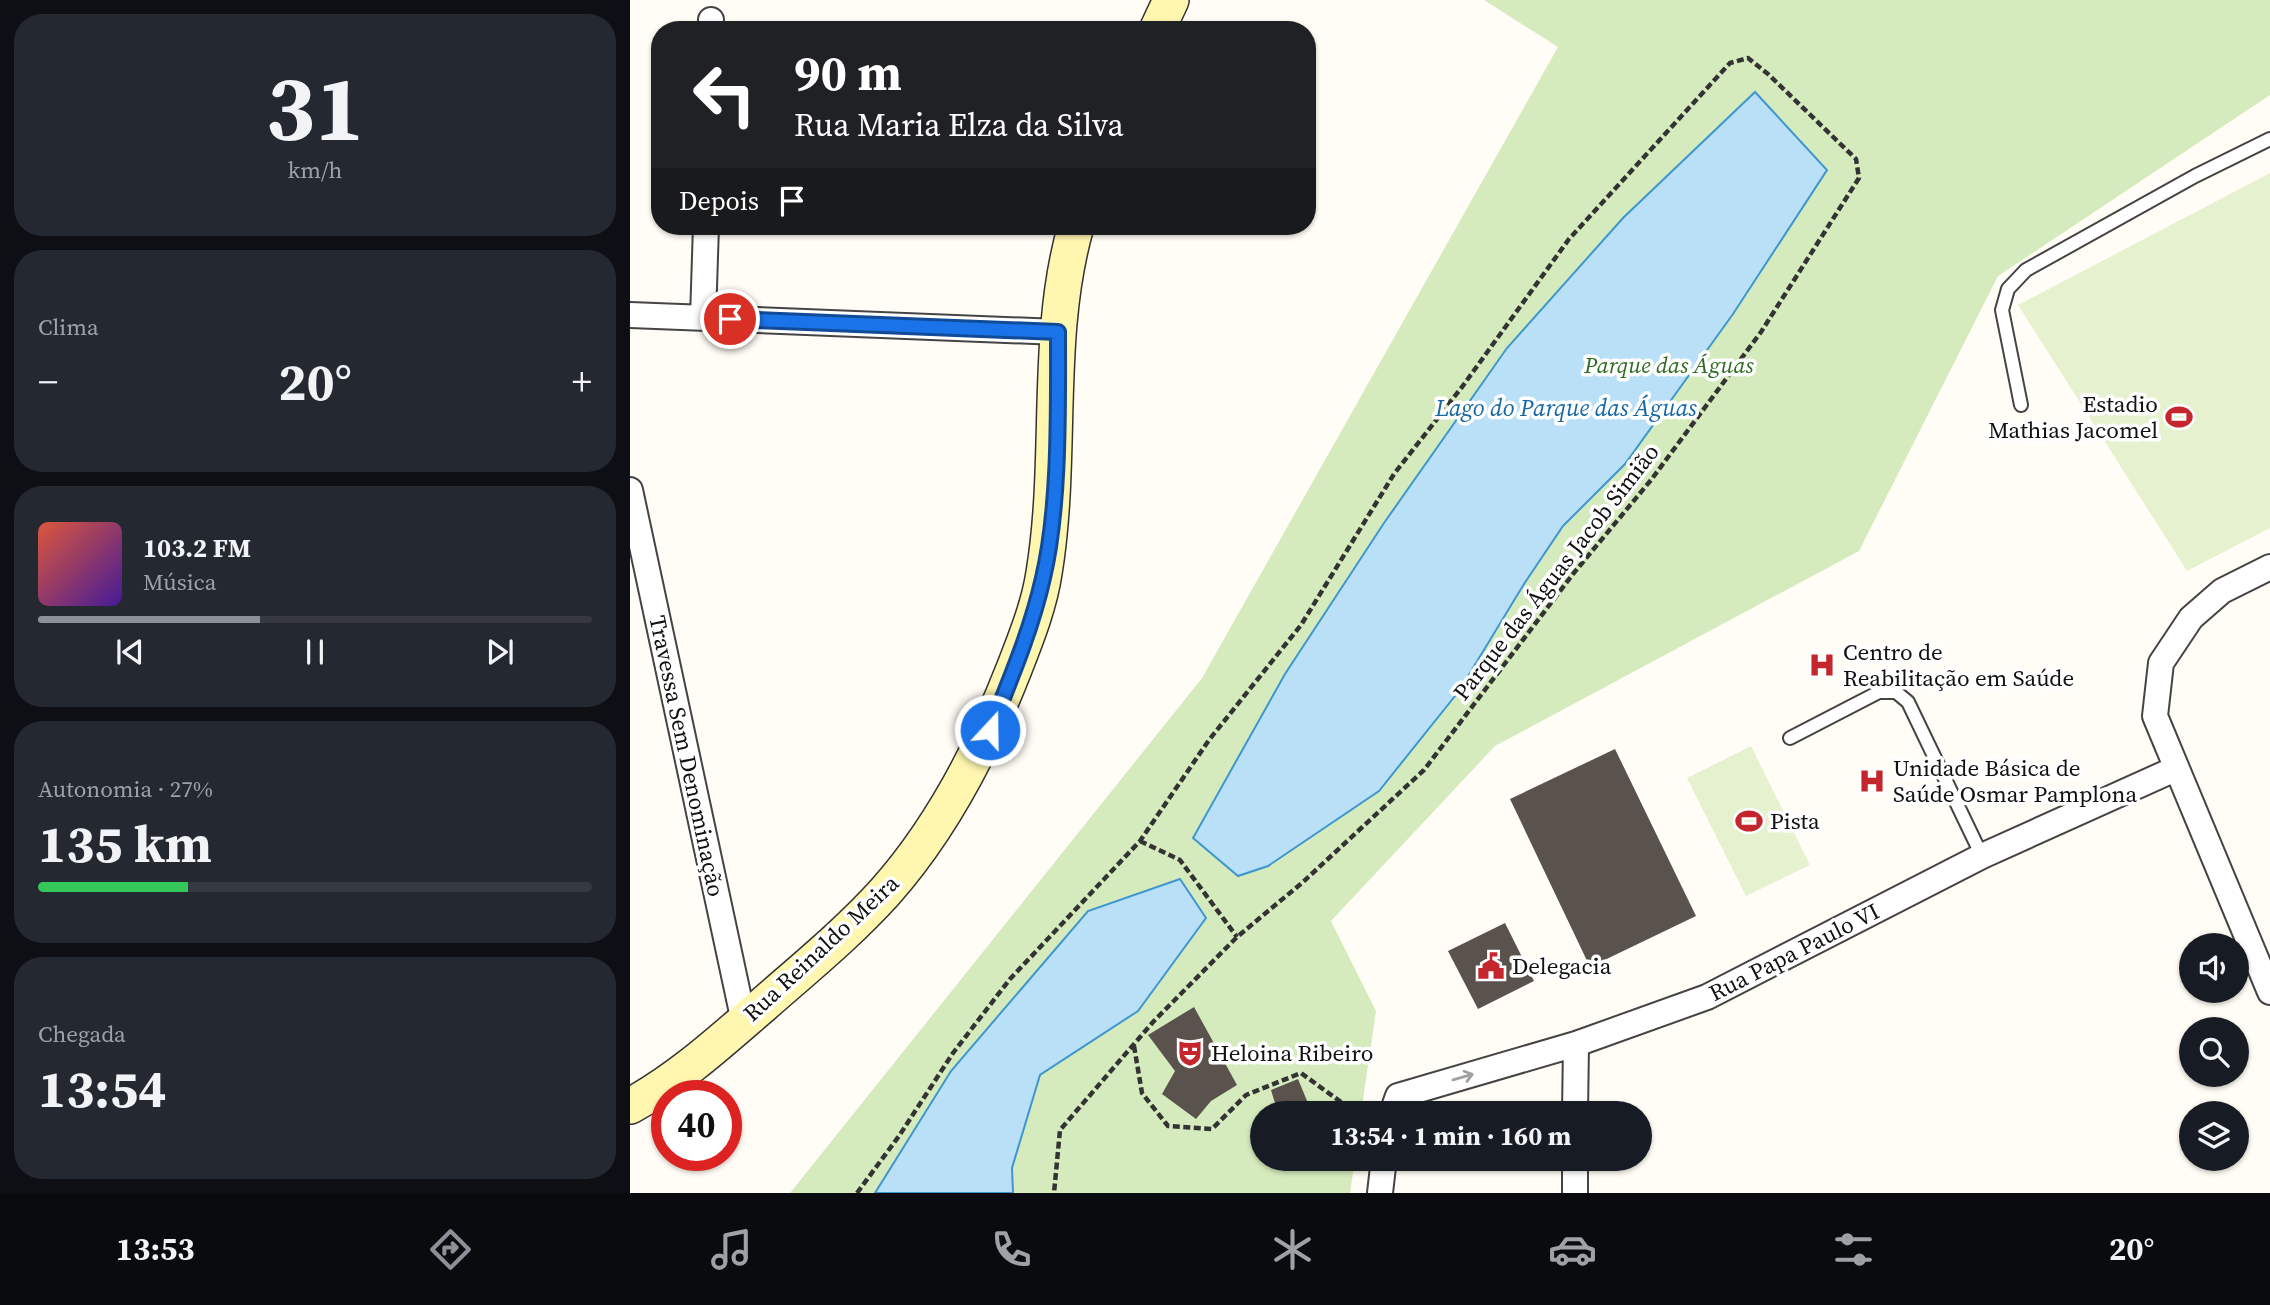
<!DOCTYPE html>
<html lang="pt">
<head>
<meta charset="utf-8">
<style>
	:root { --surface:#171b24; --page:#242831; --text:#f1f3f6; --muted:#9ea1a6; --line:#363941; --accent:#8c9099 }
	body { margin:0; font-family:"Source Serif 4",serif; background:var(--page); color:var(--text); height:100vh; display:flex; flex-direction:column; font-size:26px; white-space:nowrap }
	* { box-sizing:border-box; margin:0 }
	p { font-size:23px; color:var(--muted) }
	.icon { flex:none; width:38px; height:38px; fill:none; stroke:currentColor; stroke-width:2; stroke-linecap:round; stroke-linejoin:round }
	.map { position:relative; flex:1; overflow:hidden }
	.sheet { display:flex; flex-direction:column; gap:14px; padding:14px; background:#0d0f14; width:630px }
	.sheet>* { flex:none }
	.guide { position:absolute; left:21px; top:21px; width:665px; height:214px; border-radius:28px; box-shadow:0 2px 5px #0004; background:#202124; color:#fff; overflow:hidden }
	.controls { position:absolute; left:1549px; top:933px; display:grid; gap:14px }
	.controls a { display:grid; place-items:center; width:70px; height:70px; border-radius:50%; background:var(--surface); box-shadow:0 2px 5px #0004; font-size:35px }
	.speed { position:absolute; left:21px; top:1080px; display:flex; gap:14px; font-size:35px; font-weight:700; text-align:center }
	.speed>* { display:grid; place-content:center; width:91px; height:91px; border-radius:50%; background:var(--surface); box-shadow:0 2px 5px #0004; line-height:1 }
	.speed .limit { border:10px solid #d22; background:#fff; color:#111 }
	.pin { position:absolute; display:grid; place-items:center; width:60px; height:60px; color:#fff; margin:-30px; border:4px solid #fff; border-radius:50%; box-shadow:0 2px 7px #0007 }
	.me { position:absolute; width:77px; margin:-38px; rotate:21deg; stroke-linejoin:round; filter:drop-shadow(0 0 5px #0008) }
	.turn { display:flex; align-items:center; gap:24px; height:147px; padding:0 28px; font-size:32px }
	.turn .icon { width:91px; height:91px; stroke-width:2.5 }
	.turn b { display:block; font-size:49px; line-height:60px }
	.then { display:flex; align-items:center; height:66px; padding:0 28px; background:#0003; gap:14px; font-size:26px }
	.big { font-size:52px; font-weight:700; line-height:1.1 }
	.sheet .card { flex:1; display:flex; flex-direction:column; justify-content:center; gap:10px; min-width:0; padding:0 24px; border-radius:28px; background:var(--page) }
	.sheet .dial { align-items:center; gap:0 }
	.dial b { font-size:91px; line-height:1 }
	.song { display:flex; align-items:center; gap:21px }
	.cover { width:84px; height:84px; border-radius:10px; background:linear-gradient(135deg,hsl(10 70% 55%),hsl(260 70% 35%)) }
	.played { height:7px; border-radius:4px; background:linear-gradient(90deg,var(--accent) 40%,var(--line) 40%) }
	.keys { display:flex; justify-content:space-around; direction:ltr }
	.heat { display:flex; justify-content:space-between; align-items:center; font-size:38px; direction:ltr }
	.charge { height:10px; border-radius:5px; background:linear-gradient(90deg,#34c759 27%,var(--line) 0) }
	.trip { position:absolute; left:620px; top:1101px; width:402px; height:70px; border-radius:35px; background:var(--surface); box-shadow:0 2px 5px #0004; font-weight:700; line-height:70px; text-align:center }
	.menu { display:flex; height:112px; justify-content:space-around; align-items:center; background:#090b0e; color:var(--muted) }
	.menu .icon { width:49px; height:49px }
	.menu .on { color:var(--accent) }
	.menu b { font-size:32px; color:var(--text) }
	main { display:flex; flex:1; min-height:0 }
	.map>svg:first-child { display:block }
</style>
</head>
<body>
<main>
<section class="sheet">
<div class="card dial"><b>31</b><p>km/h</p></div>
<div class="card"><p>Clima</p>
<div class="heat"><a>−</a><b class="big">20°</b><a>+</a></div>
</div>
<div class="card">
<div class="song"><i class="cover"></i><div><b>103.2 FM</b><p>Música</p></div></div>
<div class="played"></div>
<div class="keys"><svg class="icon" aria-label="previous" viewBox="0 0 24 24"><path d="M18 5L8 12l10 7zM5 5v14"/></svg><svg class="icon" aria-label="pause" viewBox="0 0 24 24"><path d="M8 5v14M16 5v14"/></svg><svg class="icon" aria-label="next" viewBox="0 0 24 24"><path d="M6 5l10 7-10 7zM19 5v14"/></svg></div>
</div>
<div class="card"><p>Autonomia · 27%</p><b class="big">135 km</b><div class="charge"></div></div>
<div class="card"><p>Chegada</p><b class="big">13:54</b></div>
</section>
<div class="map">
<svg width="1640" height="1193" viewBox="0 0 1640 1193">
	<rect width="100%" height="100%" fill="#fffdf5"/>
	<path fill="#d5ebbd" d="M 854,0 L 1640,0 L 1640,95 L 1368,276 L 1229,551 L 865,746 L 701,921 L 746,1011 L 731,1113 L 632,1113 L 632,1158 L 725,1159 L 720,1193 L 160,1193 L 572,678 L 928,47 Z"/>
	<path fill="#e6f2cf" d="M 1640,173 L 1640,528 L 1557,571 L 1388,305 Z
		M 1121,746 L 1180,865 L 1116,896 L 1057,778 Z"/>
	<path fill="#b9e0f7" stroke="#3f96cf" stroke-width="2" d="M 1125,92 L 1197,170 L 1103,314 L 995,464 L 933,526 L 894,584 L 829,691 L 749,791 L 638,866 L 608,876 L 563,838 L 655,674 L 754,523 L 877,348 L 993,218 Z
		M 550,879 L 576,918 L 508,1011 L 410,1075 L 382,1168 L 383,1193 L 245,1193 L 321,1071 L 458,911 Z"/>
	<path fill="#5a524d" d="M 985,749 L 1066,916 L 960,967 L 880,799 Z
		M 875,923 L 904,981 L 848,1009 L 818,951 Z
		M 564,1007 L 607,1085 L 581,1101 L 566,1119 L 532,1094 L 545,1071 L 518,1035 Z
		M 668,1079 L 680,1108 L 648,1113 L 641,1090 Z"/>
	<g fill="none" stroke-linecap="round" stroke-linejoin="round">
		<defs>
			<path id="lane" d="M 1391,405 L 1372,310 L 1378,289 L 1396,270 L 1565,176 L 1640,139
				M 1160,738 L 1249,692 L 1266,692 L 1278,702 L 1352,856"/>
			<path id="street" d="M 81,30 L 81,20
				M 0,315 L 428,332
				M 73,318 L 76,226
				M 0,490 L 114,1022
				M 1640,567 L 1592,591 L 1561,618 L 1531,663 L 1525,716 L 1640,992
				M 762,1113 L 768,1096 L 946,1044 L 1077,997 L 1352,856 L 1545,769
				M 945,1113 L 946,1044
				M 750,1193 L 754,1158
				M 945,1193 L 945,1158"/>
			<path id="secondary" d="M 527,30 L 541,0
				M 0,1106 C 50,1079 91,1041 134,1004 C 175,968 219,932 255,892 C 312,828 353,748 384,669 C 396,638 409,606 414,573 C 433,458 414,337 446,226"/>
		</defs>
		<use href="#lane" stroke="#444" stroke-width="16"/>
		<use href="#street" stroke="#444" stroke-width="28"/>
		<use href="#secondary" stroke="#333" stroke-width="38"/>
		<path stroke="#333" stroke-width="4.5" stroke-dasharray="7 3.5" stroke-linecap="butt" d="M 510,841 L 550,860 L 607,937
			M 504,1046 L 512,1093 L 538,1126 L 582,1129 L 616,1095 L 671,1073 L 715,1105 L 733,1113
			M 227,1193 L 269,1136 L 323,1053 L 380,979 L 510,841 L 579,740 L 671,625 L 764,474 L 832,387 L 939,239 L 1100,63 L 1118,58 L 1138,74 L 1226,159 L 1229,178 L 1131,332 L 1021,480 L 943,574 L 794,770 L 673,882 L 607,937 L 523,1022 L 430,1130 L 424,1193"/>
		<use href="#lane" stroke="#fff" stroke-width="12"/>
		<use href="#street" stroke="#fff" stroke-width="24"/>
		<use href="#secondary" stroke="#fff6b0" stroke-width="35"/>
	</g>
	<defs><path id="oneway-shaft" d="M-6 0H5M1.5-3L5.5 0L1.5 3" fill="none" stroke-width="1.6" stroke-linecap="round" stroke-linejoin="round" transform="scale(1.75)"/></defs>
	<use stroke="#a0a0a0" href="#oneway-shaft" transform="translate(833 1077) rotate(-16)"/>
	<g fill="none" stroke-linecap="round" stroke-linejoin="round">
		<defs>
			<path id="route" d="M 100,319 L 428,332 C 428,407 430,506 413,578 C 401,631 380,680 360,730"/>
		</defs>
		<use href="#route" stroke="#114b97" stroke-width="18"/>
		<use href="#route" stroke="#1a73e8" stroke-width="12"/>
	</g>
	<defs>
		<symbol id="stadium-bare" viewBox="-9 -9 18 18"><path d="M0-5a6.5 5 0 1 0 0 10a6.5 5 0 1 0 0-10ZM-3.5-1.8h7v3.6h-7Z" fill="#c4262e" stroke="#fff" stroke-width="2.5" paint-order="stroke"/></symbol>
		<symbol id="hospital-bare" viewBox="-9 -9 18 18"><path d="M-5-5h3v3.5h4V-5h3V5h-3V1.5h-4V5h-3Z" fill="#c4262e" stroke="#fff" stroke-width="2.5" paint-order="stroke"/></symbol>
		<symbol id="civic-bare" viewBox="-9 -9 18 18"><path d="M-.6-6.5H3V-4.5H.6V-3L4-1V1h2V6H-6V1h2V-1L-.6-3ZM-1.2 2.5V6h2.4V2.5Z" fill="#c4262e" stroke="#fff" stroke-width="2.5" paint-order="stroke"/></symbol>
		<symbol id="theatre-bare" viewBox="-9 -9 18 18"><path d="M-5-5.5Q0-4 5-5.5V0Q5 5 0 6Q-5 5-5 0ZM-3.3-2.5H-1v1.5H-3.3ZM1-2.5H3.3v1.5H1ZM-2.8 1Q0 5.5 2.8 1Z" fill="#c4262e" stroke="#fff" stroke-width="2.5" paint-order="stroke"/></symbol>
	</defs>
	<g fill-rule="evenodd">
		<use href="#stadium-bare" x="1530" y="398" width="38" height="38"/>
		<use href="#hospital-bare" x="1173" y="646" width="38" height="38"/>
		<use href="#hospital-bare" x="1223" y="762" width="38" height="38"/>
		<use href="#stadium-bare" x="1100" y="802" width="38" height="38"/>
		<use href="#civic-bare" x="842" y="947" width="38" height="38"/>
		<use href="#theatre-bare" x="541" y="1034" width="38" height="38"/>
	</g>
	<g text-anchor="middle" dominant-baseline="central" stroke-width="7" stroke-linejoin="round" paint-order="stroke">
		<g font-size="23" font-style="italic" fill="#2f6b1f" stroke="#fff">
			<text x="1039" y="365">Parque das Águas</text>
		</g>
		<g font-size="23" fill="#111" stroke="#fff" text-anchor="start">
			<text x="1528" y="404" text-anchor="end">Estadio<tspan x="1528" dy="26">Mathias Jacomel</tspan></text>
			<text x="1213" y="652">Centro de<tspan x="1213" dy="26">Reabilitação em Saúde</tspan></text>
			<text x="1263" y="768">Unidade Básica de<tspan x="1263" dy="26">Saúde Osmar Pamplona</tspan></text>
			<text x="1140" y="821">Pista</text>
			<text x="882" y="966">Delegacia</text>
			<text x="581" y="1053">Heloina Ribeiro</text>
		</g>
		<g font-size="23" fill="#111" stroke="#fff">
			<text transform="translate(926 572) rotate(-52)">Parque das Águas Jacob Simião</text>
			<text transform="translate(57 756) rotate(78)">Travessa Sem Denominação</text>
			<text transform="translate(191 948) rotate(-43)">Rua Reinaldo Meira</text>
			<text transform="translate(1164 952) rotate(-27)">Rua Papa Paulo VI</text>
		</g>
		<g font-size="24" font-style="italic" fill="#1768a6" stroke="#fff">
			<text x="936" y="407">Lago do Parque das Águas</text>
		</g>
	</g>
</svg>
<div class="controls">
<a><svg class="icon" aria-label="sound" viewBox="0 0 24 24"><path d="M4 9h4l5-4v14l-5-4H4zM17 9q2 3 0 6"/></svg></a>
<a><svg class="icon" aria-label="search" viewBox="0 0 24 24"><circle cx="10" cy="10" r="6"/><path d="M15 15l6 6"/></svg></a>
<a><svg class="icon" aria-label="layers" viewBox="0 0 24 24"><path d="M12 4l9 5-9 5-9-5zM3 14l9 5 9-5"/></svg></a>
</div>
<div class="speed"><div class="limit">40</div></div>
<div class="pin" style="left:100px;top:319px;background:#d93025"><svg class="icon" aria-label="arrive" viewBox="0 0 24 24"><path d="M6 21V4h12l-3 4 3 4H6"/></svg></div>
<svg class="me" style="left:360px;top:730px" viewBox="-20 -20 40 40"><circle r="17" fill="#1a73e8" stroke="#fff" stroke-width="3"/><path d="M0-11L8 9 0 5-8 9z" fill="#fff"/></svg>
<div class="trip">13:54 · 1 min · 160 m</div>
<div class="guide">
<div class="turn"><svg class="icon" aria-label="left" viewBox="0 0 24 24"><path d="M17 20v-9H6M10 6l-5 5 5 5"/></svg><div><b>90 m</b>Rua Maria Elza da Silva</div></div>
<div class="then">Depois<svg class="icon" aria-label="arrive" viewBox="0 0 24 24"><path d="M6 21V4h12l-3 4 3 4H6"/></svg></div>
</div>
</div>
</main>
<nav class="menu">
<b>13:53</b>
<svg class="icon on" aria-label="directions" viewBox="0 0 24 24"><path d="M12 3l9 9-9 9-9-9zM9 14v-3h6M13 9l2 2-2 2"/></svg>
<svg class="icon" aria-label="music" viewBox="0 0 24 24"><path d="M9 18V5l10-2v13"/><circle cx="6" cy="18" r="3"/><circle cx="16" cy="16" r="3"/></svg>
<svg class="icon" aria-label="phone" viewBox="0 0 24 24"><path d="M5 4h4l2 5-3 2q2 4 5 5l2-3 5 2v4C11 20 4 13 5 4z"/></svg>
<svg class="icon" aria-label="climate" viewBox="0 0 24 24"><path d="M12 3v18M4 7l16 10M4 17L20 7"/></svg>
<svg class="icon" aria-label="car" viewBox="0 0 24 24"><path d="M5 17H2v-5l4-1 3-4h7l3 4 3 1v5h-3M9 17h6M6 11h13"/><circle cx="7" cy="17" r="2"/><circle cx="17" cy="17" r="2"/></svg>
<svg class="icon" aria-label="filters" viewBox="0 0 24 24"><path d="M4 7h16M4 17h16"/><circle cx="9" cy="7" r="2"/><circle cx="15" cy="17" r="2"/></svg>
<b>20°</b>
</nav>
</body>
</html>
